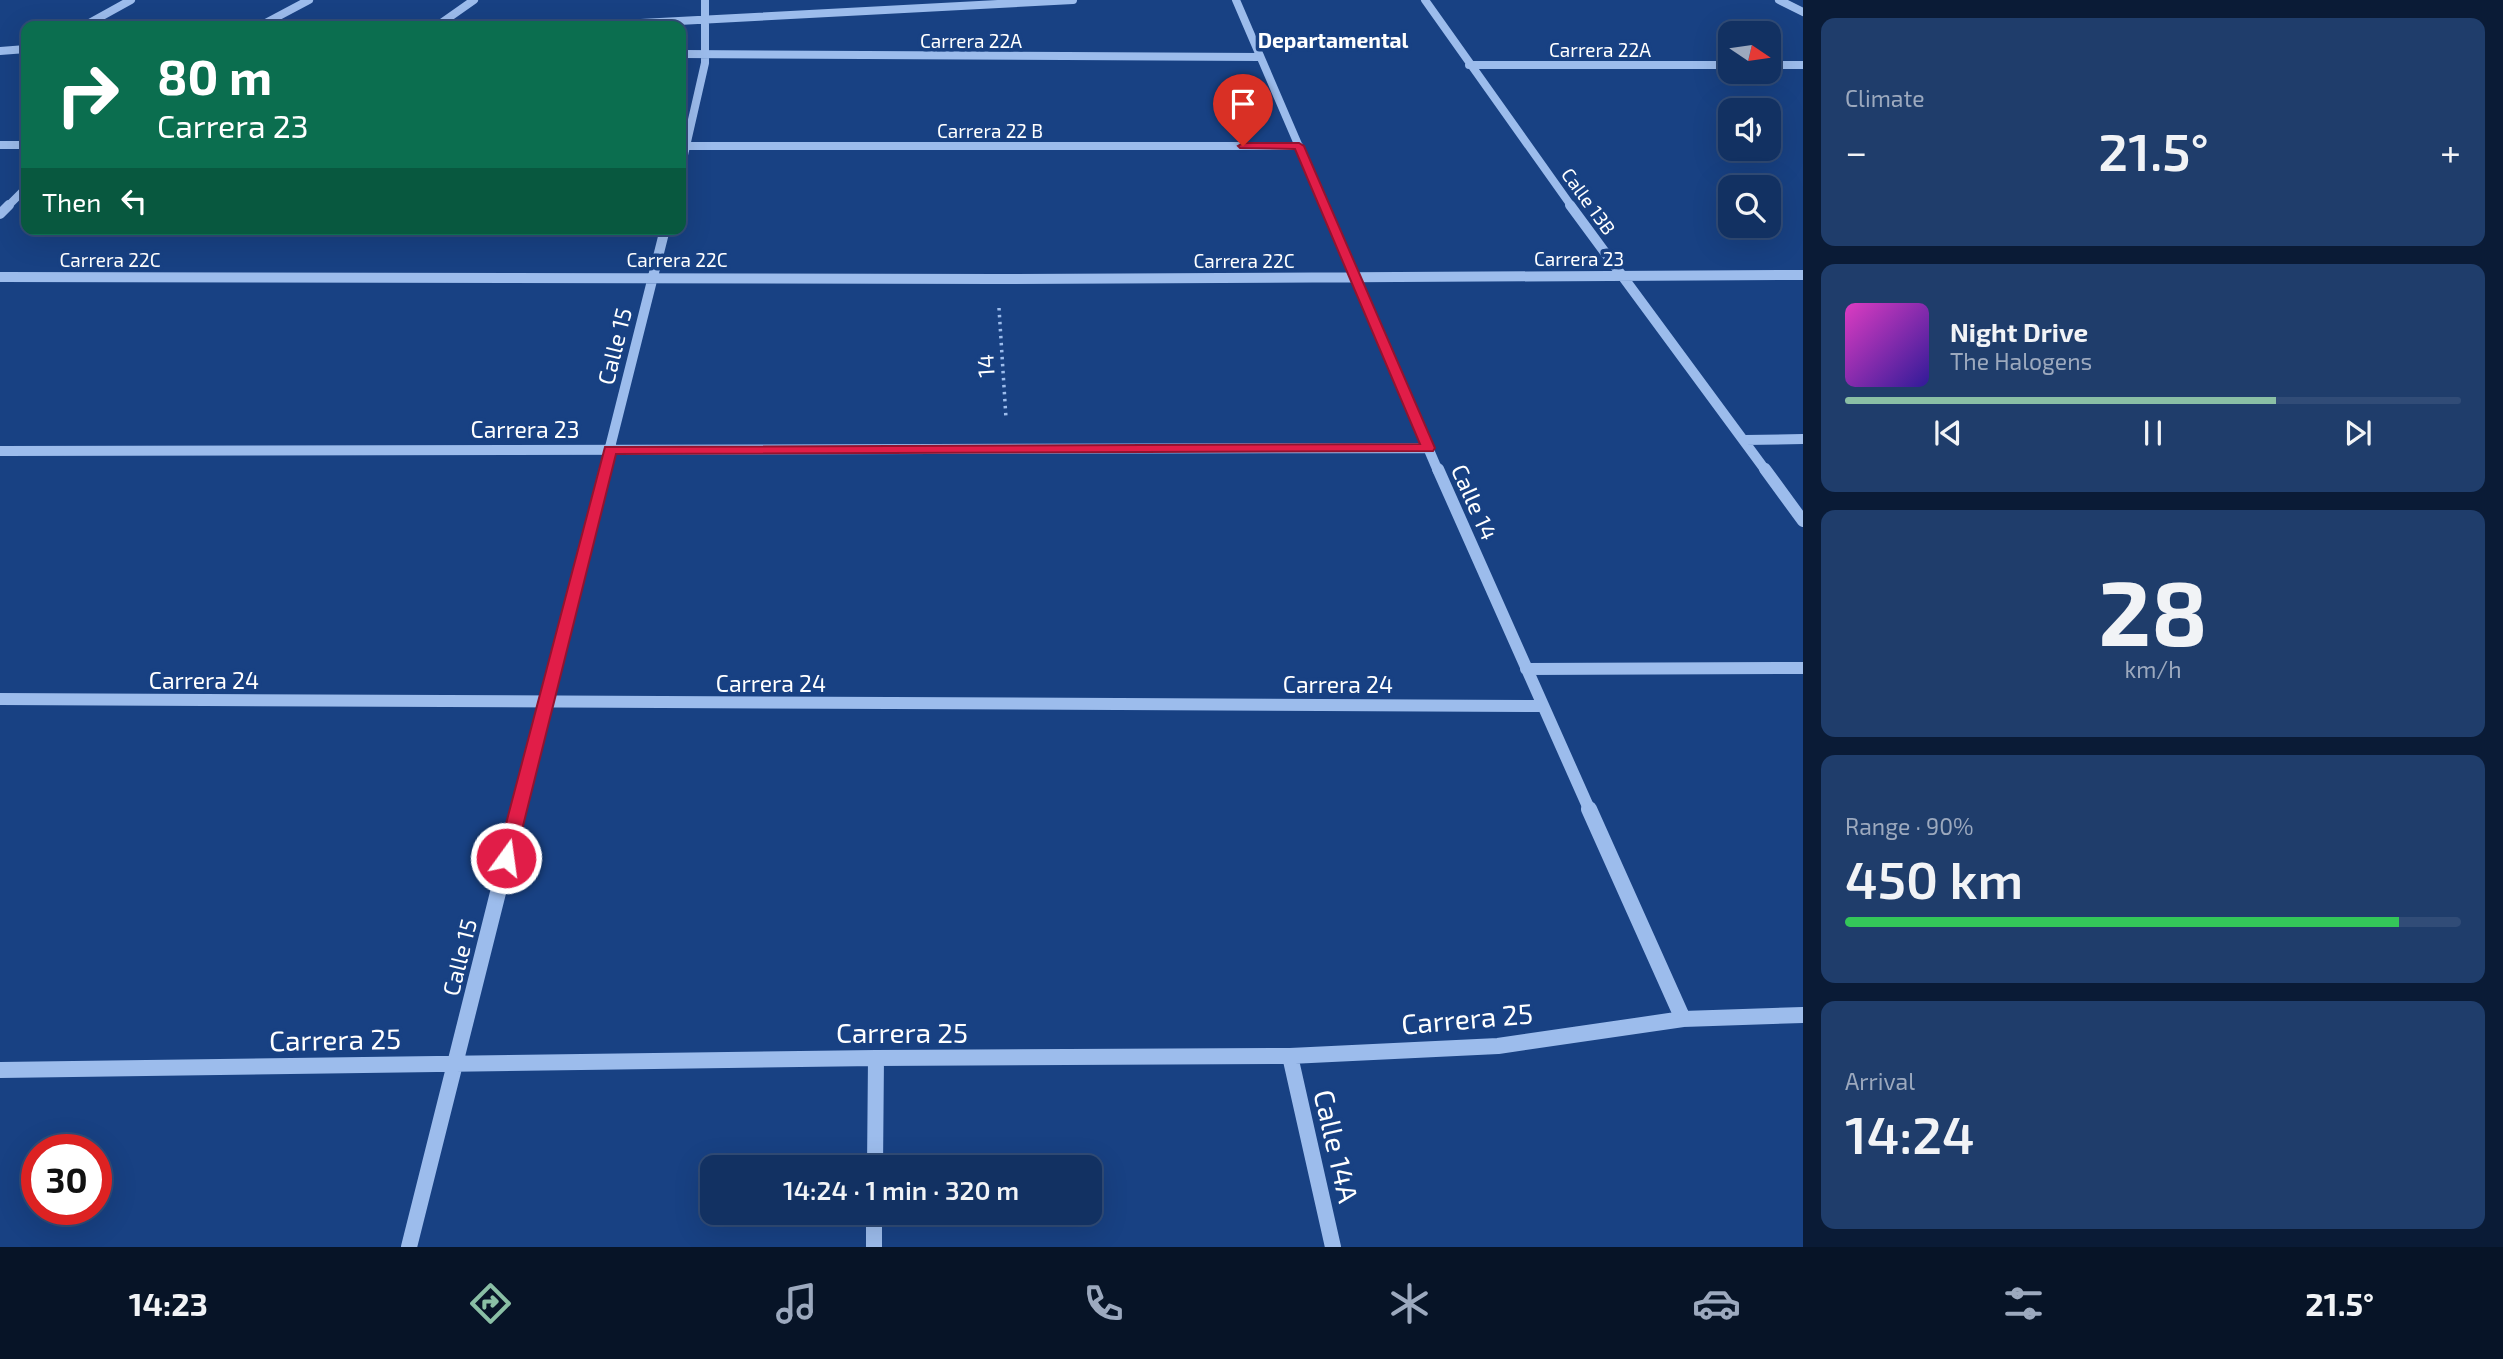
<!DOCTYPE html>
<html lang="en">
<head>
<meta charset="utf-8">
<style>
	:root { --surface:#123162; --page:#1f3d6b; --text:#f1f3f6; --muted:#9ca9be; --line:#314c77; --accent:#8abfa5 }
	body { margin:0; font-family:"Exo 2",sans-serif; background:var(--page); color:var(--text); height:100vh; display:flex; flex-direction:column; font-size:26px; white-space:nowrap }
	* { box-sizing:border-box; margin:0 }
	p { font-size:23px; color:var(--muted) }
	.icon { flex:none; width:38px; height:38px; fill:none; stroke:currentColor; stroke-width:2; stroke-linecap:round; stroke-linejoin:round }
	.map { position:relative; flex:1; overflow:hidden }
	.drawer { display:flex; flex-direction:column; gap:18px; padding:18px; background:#0a1b36; width:700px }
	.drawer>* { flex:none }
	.top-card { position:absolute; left:21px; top:21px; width:665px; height:214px; border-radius:14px; box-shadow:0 7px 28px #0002,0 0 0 2px var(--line); background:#0b6e4f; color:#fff; overflow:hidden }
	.needle { width:46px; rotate:103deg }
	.tools { position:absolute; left:1718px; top:21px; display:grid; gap:14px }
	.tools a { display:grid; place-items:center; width:63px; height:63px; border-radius:14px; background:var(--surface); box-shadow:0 7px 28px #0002,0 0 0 2px var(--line); font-size:35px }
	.speed { position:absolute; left:21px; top:1134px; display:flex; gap:14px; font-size:35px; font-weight:700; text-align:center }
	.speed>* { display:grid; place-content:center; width:91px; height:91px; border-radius:50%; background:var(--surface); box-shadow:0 7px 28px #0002,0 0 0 2px var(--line); line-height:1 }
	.speed .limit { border:10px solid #d22; background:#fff; color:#111 }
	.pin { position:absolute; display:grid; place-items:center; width:60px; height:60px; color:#fff; margin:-72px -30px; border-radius:50% 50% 50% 0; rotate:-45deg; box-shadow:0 0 7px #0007 }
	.pin .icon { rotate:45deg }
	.me { position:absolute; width:77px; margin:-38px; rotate:14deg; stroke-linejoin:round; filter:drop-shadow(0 0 5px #0008) }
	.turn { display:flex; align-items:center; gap:24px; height:147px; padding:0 21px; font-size:32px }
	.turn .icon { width:91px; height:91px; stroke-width:2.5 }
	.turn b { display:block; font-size:49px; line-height:60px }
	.then { display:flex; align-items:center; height:66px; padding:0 21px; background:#0003; gap:14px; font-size:26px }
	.big { font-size:52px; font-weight:600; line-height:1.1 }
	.drawer .tile { flex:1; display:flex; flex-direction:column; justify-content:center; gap:10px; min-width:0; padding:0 24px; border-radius:14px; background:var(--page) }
	.drawer .dial { align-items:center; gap:0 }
	.dial b { font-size:91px; line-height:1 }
	.song { display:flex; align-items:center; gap:21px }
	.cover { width:84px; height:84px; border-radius:10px; background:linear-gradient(135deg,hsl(310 70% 55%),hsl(250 70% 35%)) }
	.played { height:7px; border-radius:4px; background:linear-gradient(90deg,var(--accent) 70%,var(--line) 70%) }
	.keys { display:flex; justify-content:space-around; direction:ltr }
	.heat { display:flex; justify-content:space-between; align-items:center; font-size:38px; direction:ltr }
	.charge { height:10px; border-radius:5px; background:linear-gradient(90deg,#34c759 90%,var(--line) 0) }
	.trip { position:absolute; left:700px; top:1155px; width:402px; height:70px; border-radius:14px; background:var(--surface); box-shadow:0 7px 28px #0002,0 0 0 2px var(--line); font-weight:600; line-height:70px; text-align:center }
	.tabs { display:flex; height:112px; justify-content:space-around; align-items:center; background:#071427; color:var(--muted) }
	.tabs .icon { width:49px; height:49px }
	.tabs .active { color:var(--accent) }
	.tabs b { font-size:32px; color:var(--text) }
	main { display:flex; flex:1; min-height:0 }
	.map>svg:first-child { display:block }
</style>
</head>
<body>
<main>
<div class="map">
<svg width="1803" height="1247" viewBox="0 0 1803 1247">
	<rect width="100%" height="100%" fill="#184183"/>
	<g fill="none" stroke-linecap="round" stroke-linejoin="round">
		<path stroke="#9cbcec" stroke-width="3.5" stroke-dasharray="2.5 4.5" stroke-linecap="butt" d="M 999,308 L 1006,418"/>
		<path stroke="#9cbcec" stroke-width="8" d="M 1236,0 L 1325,207
			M 1425,0 L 1572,207
			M 1779,0 L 1803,12
			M 84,26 L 131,0
			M 260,26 L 309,0
			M 437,26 L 474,0
			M 584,26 L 1073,0
			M 0,51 L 26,49
			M 681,54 L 1260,57
			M 1469,65 L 1731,65
			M 1769,65 L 1803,65
			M 0,145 L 26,145
			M 681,146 L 1299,146
			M 681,168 L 705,63 L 705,0
			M 7,207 L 26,188"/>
		<path stroke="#9cbcec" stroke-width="10" d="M 1324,205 L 1438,471
			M 1570,205 L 1766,471
			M 0,214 L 9,205
			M 0,277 L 997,279 L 1803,275
			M 1745,440 L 1803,439
			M 0,451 L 1428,448
			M 604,471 L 665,229"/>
		<path stroke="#9cbcec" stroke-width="12" d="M 1438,469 L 1590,811
			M 1765,469 L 1803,521
			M 1526,669 L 1803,668
			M 0,699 L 1542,706
			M 519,811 L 605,469"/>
		<path stroke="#9cbcec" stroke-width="16" d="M 1589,809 L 1683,1019
			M 1290,1056 L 1333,1247
			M 0,1070 L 876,1058 L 1290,1056 L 1498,1046 L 1683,1019 L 1803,1015
			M 875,1167 L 876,1058
			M 874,1213 L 874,1247
			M 409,1247 L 519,809"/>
	</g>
	<path fill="#e11d48" stroke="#92132f" stroke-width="2" d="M 1243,143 L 1299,143 L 1304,146 L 1435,448 L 1433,451 L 616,454 L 515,858 L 513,863 L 506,866 L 499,863 L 497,858 L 605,447 L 1420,444 L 1295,149 L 1240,148 L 1238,146 Z"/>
	<g text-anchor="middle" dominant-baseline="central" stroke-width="7" stroke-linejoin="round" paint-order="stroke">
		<g font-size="19" fill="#fff" stroke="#184183">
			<text x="971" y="40">Carrera 22A</text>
			<text x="1600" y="49">Carrera 22A</text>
			<text x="990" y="130">Carrera 22 B</text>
			<text transform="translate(1589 201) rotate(54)">Calle 13B</text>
			<text x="1579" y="258">Carrera 23</text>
			<text x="110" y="259">Carrera 22C</text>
			<text x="677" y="259">Carrera 22C</text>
			<text x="1244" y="260">Carrera 22C</text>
		</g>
		<g font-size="21" font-weight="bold" fill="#fff" stroke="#184183">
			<text x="1333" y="39">Departamental</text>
		</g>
		<g font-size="23" fill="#fff" stroke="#184183">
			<text transform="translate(614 346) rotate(-76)">Calle 15</text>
			<text transform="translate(985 366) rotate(-94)">14</text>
			<text x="525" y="429">Carrera 23</text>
			<text transform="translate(1475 502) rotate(66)">Calle 14</text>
			<text x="204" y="680">Carrera 24</text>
			<text x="771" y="683">Carrera 24</text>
			<text x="1338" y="684">Carrera 24</text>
			<text transform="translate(459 957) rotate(-76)">Calle 15</text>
		</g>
		<g font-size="28" fill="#fff" stroke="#184183">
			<text transform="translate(1467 1018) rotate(-5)">Carrera 25</text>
			<text x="902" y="1032">Carrera 25</text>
			<text transform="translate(335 1039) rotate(-1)">Carrera 25</text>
			<text transform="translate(1337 1146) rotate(77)">Calle 14A</text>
		</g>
	</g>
</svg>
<div class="tools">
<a><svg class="needle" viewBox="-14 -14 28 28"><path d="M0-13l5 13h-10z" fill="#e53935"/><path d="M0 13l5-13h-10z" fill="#9ca9be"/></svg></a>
<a><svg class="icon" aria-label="sound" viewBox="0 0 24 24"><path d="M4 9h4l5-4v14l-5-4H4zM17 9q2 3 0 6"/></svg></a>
<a><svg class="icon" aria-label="search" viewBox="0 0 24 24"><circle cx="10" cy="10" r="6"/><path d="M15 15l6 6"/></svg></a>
</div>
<div class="speed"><div class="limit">30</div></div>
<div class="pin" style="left:1243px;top:146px;background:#d93025"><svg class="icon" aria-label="arrive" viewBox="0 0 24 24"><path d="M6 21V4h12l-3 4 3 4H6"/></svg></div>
<svg class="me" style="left:506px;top:858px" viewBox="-20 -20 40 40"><circle r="17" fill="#e11d48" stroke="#fff" stroke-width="3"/><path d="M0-11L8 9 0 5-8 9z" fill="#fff"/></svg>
<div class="trip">14:24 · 1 min · 320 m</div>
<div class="top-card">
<div class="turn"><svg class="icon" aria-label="right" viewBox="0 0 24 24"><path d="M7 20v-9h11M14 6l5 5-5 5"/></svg><div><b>80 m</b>Carrera 23</div></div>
<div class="then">Then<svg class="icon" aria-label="left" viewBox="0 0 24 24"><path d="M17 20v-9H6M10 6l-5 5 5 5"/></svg></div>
</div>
</div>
<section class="drawer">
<div class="tile"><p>Climate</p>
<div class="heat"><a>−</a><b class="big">21.5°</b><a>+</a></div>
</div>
<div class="tile">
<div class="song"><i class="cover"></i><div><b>Night Drive</b><p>The Halogens</p></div></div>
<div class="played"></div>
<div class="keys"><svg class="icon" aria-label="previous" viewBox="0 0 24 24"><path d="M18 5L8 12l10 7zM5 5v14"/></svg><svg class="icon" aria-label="pause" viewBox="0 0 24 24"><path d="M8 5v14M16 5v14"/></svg><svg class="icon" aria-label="next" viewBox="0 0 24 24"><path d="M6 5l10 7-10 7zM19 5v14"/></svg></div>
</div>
<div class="tile dial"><b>28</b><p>km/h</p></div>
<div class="tile"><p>Range · 90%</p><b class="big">450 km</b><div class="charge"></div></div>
<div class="tile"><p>Arrival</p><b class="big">14:24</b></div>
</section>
</main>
<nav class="tabs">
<b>14:23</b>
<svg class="icon active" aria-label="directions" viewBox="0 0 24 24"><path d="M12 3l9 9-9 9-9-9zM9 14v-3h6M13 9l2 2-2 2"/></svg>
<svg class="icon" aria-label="music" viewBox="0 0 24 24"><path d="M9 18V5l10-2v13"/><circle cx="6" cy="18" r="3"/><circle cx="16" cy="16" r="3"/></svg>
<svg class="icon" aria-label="phone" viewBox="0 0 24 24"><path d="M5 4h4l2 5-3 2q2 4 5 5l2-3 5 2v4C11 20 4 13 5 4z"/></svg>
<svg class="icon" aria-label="climate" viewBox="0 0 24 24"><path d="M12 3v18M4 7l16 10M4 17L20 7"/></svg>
<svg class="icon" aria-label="car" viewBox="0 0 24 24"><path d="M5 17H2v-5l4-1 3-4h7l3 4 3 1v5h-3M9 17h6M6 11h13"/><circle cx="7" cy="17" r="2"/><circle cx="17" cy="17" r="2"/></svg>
<svg class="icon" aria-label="filters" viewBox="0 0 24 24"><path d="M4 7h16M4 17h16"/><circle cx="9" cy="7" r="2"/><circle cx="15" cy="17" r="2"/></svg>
<b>21.5°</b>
</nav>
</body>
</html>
